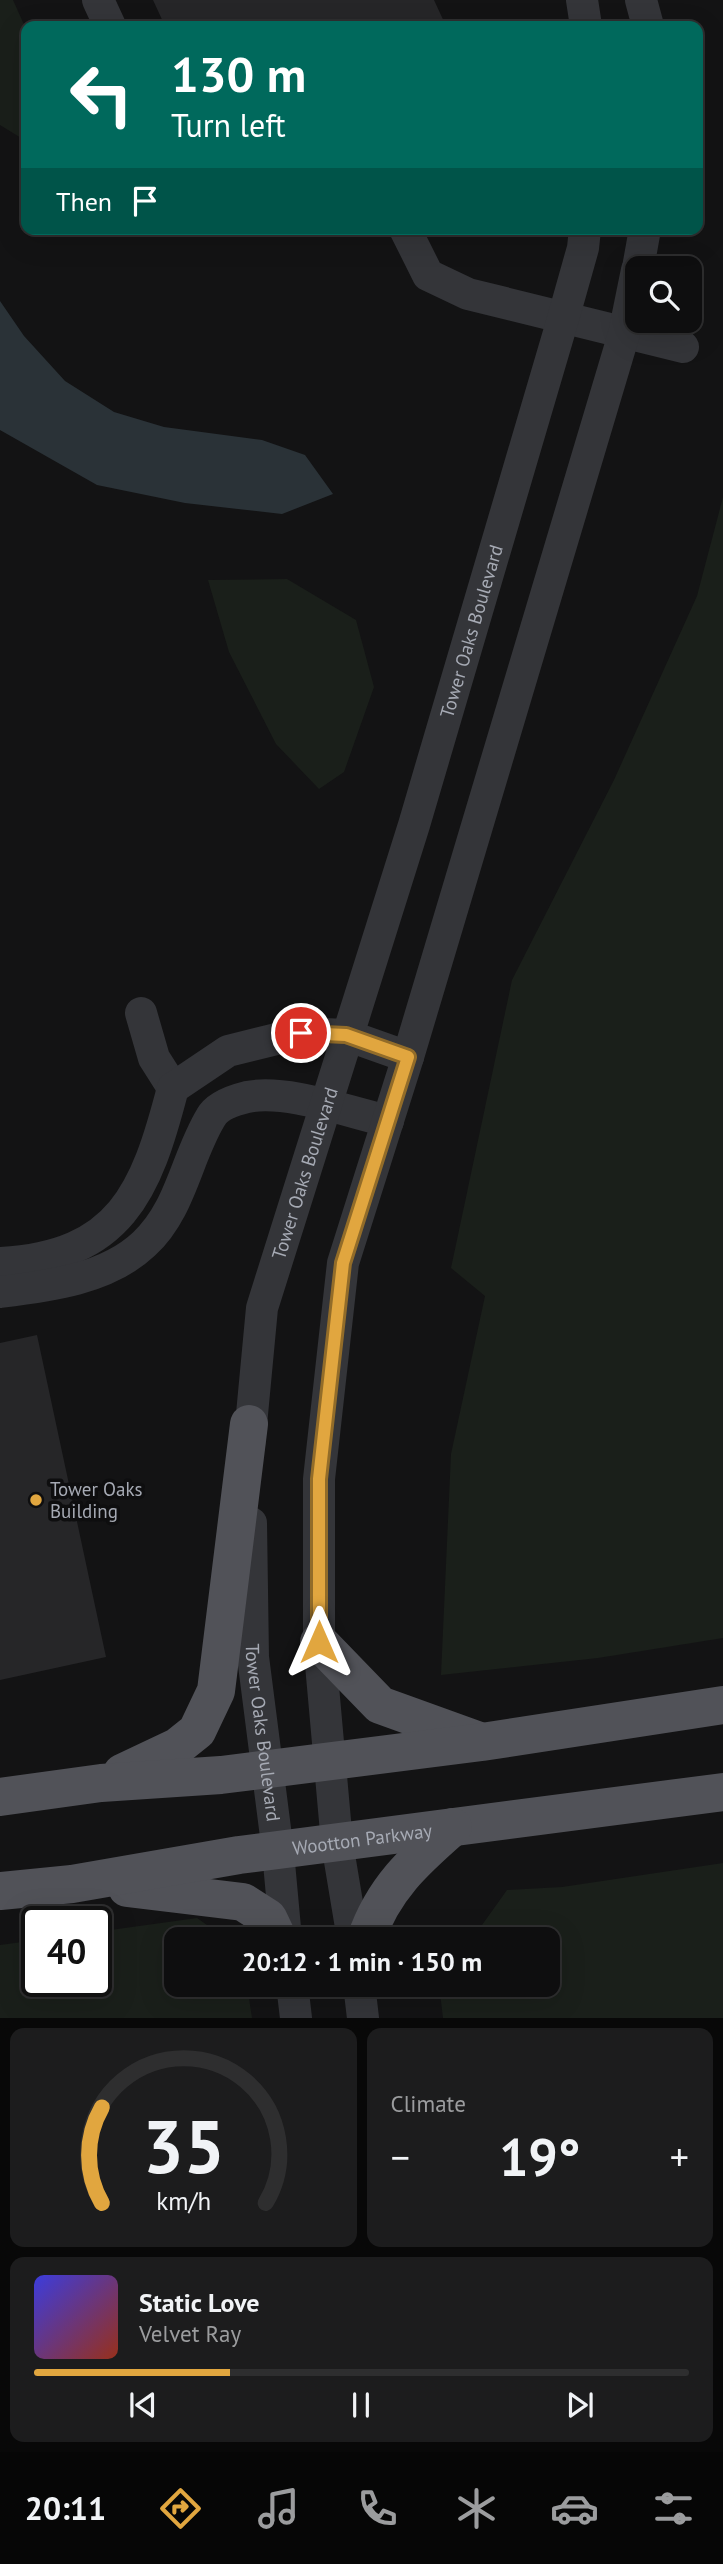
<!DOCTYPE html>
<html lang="en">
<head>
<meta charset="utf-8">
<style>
	:root { --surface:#0e0e0f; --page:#1c1c1d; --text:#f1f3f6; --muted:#9b9c9e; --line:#2e2e2f; --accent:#e1a63f }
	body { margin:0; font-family:"PT Sans",sans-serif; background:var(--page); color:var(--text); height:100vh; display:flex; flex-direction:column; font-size:26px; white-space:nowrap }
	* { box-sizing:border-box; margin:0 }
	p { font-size:23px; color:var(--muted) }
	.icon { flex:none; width:38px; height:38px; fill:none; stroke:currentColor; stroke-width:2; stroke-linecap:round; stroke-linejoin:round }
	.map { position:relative; height:2018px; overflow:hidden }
	.sheet { display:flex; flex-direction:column; gap:10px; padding:10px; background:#080808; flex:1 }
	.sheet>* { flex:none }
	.guide { position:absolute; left:21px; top:21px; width:682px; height:214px; border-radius:14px; box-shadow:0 7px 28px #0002,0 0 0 2px var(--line); background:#00695c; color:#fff; overflow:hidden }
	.fabs { position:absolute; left:625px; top:256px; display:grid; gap:14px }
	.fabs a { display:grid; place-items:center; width:77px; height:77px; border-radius:14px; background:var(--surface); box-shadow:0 7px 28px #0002,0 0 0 2px var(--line); font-size:35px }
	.speed { position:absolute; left:21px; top:1906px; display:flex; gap:14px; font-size:35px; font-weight:700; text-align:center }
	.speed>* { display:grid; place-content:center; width:91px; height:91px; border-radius:50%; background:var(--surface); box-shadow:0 7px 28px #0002,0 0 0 2px var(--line); line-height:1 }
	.speed .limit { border:4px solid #111; border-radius:10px; background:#fff; color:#111 }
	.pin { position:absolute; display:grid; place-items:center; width:60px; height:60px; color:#fff; margin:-30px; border:4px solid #fff; border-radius:50%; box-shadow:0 2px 7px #0007 }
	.me { position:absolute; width:77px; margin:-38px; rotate:0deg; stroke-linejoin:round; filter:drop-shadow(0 0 5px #0008) }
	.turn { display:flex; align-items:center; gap:24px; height:147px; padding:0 35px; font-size:32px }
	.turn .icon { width:91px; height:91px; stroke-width:2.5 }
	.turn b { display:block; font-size:49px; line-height:60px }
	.then { display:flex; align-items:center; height:66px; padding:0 35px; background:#0003; gap:14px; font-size:26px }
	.big { font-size:52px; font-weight:700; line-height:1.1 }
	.sheet .tile { flex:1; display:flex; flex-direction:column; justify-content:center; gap:10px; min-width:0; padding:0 24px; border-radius:14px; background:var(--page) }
	.sheet .dial { align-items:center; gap:0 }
	.dial svg { height:182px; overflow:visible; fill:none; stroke:var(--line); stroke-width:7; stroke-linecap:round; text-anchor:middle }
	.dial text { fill:var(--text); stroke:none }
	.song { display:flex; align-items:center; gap:21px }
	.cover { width:84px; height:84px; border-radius:10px; background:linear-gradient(135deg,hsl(240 70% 55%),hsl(10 70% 35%)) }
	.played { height:7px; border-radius:4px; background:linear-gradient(90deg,var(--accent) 30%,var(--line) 30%) }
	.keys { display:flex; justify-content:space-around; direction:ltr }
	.heat { display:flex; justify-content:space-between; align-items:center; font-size:38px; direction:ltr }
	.sheet .tiles { flex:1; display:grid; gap:10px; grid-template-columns:1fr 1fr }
	.tile:last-child { grid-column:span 2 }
	.trip { position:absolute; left:164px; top:1927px; width:396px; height:70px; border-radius:14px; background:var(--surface); box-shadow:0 7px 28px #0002,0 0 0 2px var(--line); font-weight:700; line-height:70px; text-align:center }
	.tab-bar { display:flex; height:112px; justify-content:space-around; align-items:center; background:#060606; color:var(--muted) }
	.tab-bar .icon { width:49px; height:49px }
	.tab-bar .on { color:var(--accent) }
	.tab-bar b { font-size:32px; color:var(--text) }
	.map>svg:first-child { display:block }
</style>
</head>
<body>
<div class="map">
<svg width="723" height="2018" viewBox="0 0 723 2018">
	<rect width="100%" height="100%" fill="#131314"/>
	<path fill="#1a1f1a" d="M 0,0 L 13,0 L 26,29 L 26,141 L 0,125 Z
		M 723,497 L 723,1638 L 598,1658 L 441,1675 L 451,1454 L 485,1296 L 451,1268 L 512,980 L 614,780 L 697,596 Z
		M 287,579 L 356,620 L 374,687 L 344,772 L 319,789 L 276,744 L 229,652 L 208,580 Z
		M 723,1863 L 723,2018 L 443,2018 L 439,1985 L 548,1984 L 548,1939 L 472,1939 L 507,1890 L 562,1887 Z
		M 197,1918 L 227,1939 L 177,1939 L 177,1984 L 247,1985 L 252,2018 L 0,2018 L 0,1945 L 37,1940 L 37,1981 L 96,1981 L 96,1932 Z"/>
	<path fill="#2a3237" d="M 0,301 L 24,336 L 65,381 L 114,412 L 164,427 L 262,440 L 305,455 L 333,494 L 282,514 L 185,503 L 97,485 L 0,430 Z"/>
	<path fill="#262628" d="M 153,0 L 434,0 L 446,26 L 165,26 Z
		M 37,1335 L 106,1657 L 0,1680 L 0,1343 Z"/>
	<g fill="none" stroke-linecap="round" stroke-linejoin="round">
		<g stroke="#343539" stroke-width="32">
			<path d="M 98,0 L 110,26"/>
			<path d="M 582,0 L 586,26"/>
			<path d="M 641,0 L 648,26"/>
			<path d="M 405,229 L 428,275 L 468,294 L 683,347"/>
			<path d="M 638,268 L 645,229"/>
			<path d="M 141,1013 L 154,1058 L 173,1088"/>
			<path d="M 0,1263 C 121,1256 146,1192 173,1088 L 228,1051 L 301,1033 L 346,1035 L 408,1057"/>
			<path d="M 0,1292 C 49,1286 107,1279 144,1244 C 181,1210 186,1158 211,1117 C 217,1106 235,1100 247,1097 C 287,1089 348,1112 388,1121"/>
			<path id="s1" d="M 249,1446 L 262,1308 L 414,825 L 563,319 L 583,248 L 585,229"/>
			<path id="s2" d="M 251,1523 L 253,1657 L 278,1852 L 286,1939"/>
			<path d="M 353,1939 L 337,1843 L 319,1642 L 319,1479 L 343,1263 L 408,1057 L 624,334 L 637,270"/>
			<path d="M 292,1984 L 296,2018"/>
			<path d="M 359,1984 L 363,2018"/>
		</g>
		<g stroke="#515258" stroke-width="38">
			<path d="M 319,1642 L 380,1705 L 477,1740"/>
			<path d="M 122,1773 L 177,1747 L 197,1731 L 216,1691 L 249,1424"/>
			<path d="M 0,1797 L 101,1783 L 221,1775 L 482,1742 L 723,1705"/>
			<path d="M 127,1888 L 243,1902 L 268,1918 L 278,1939"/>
			<path id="s3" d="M 0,1891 L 72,1884 L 239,1855 L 723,1792"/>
			<path d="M 366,1939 C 383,1889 414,1861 453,1827"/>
		</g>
	</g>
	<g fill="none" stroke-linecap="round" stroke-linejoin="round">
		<defs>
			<path id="route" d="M 301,1033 L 346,1035 L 408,1057 L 343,1263 L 319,1479 L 319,1642"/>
		</defs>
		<use href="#route" stroke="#926c29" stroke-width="18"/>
		<use href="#route" stroke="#e1a63f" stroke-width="12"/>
	</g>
	<circle fill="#e1a63f" stroke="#0e0e0f" stroke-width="2.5" cx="36" cy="1500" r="7"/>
	<g text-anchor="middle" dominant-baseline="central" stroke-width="7" stroke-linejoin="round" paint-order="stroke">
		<g font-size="19" fill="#a6aab4" stroke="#0e0e0f">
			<text stroke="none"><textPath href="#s1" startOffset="847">Tower Oaks Boulevard</textPath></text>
			<text stroke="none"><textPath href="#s1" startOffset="280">Tower Oaks Boulevard</textPath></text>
			<text stroke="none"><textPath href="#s2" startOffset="210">Tower Oaks Boulevard</textPath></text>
			<text stroke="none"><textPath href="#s3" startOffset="366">Wootton Parkway</textPath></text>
		</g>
		<g font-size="19" fill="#a6aab4" stroke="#0e0e0f" text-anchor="start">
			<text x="50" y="1489">Tower Oaks<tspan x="50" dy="22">Building</tspan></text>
		</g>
	</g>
</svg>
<div class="fabs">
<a><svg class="icon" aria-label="search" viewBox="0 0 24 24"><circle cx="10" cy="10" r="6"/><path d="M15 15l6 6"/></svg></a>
</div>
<div class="speed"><div class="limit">40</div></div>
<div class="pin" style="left:301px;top:1033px;background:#d93025"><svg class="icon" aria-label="arrive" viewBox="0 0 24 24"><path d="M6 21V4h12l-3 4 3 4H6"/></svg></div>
<svg class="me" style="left:319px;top:1642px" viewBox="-20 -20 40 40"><path d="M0-17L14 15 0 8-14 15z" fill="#e1a63f" stroke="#fff" stroke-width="4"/></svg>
<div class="trip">20:12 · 1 min · 150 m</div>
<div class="guide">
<div class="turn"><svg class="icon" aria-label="left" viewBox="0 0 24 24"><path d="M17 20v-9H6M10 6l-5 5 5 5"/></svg><div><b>130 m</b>Turn left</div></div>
<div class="then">Then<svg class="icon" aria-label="arrive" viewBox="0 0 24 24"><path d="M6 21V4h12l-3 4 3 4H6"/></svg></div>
</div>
</div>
<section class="sheet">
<div class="tiles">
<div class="tile dial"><svg viewBox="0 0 100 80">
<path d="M14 69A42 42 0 1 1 86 69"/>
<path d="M14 69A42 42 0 0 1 14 27" stroke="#e1a63f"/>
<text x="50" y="56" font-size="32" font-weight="700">35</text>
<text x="50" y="72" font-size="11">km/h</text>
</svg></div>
<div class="tile"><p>Climate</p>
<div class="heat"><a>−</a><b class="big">19°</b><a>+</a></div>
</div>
<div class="tile">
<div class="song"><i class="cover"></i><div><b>Static Love</b><p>Velvet Ray</p></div></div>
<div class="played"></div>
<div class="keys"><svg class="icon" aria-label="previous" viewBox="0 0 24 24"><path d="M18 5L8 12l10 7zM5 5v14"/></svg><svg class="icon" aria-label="pause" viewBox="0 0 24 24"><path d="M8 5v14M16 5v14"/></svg><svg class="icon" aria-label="next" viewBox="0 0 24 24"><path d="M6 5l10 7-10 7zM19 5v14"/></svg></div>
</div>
</div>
</section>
<nav class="tab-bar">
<b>20:11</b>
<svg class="icon on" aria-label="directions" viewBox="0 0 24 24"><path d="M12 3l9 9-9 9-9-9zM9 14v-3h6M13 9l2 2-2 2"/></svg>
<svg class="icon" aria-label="music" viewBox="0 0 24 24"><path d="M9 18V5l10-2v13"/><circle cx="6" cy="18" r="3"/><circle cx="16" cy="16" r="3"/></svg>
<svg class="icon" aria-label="phone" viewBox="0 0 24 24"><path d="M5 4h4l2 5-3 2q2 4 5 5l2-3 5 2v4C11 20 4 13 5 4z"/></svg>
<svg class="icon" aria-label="climate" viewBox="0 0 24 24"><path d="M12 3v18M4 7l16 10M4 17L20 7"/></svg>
<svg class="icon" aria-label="car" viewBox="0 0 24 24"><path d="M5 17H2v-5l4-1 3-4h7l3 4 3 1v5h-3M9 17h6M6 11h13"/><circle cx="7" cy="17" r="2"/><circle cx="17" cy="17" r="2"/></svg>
<svg class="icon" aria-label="filters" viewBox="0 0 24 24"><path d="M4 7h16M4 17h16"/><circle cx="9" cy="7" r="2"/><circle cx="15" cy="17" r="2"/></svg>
</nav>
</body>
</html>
